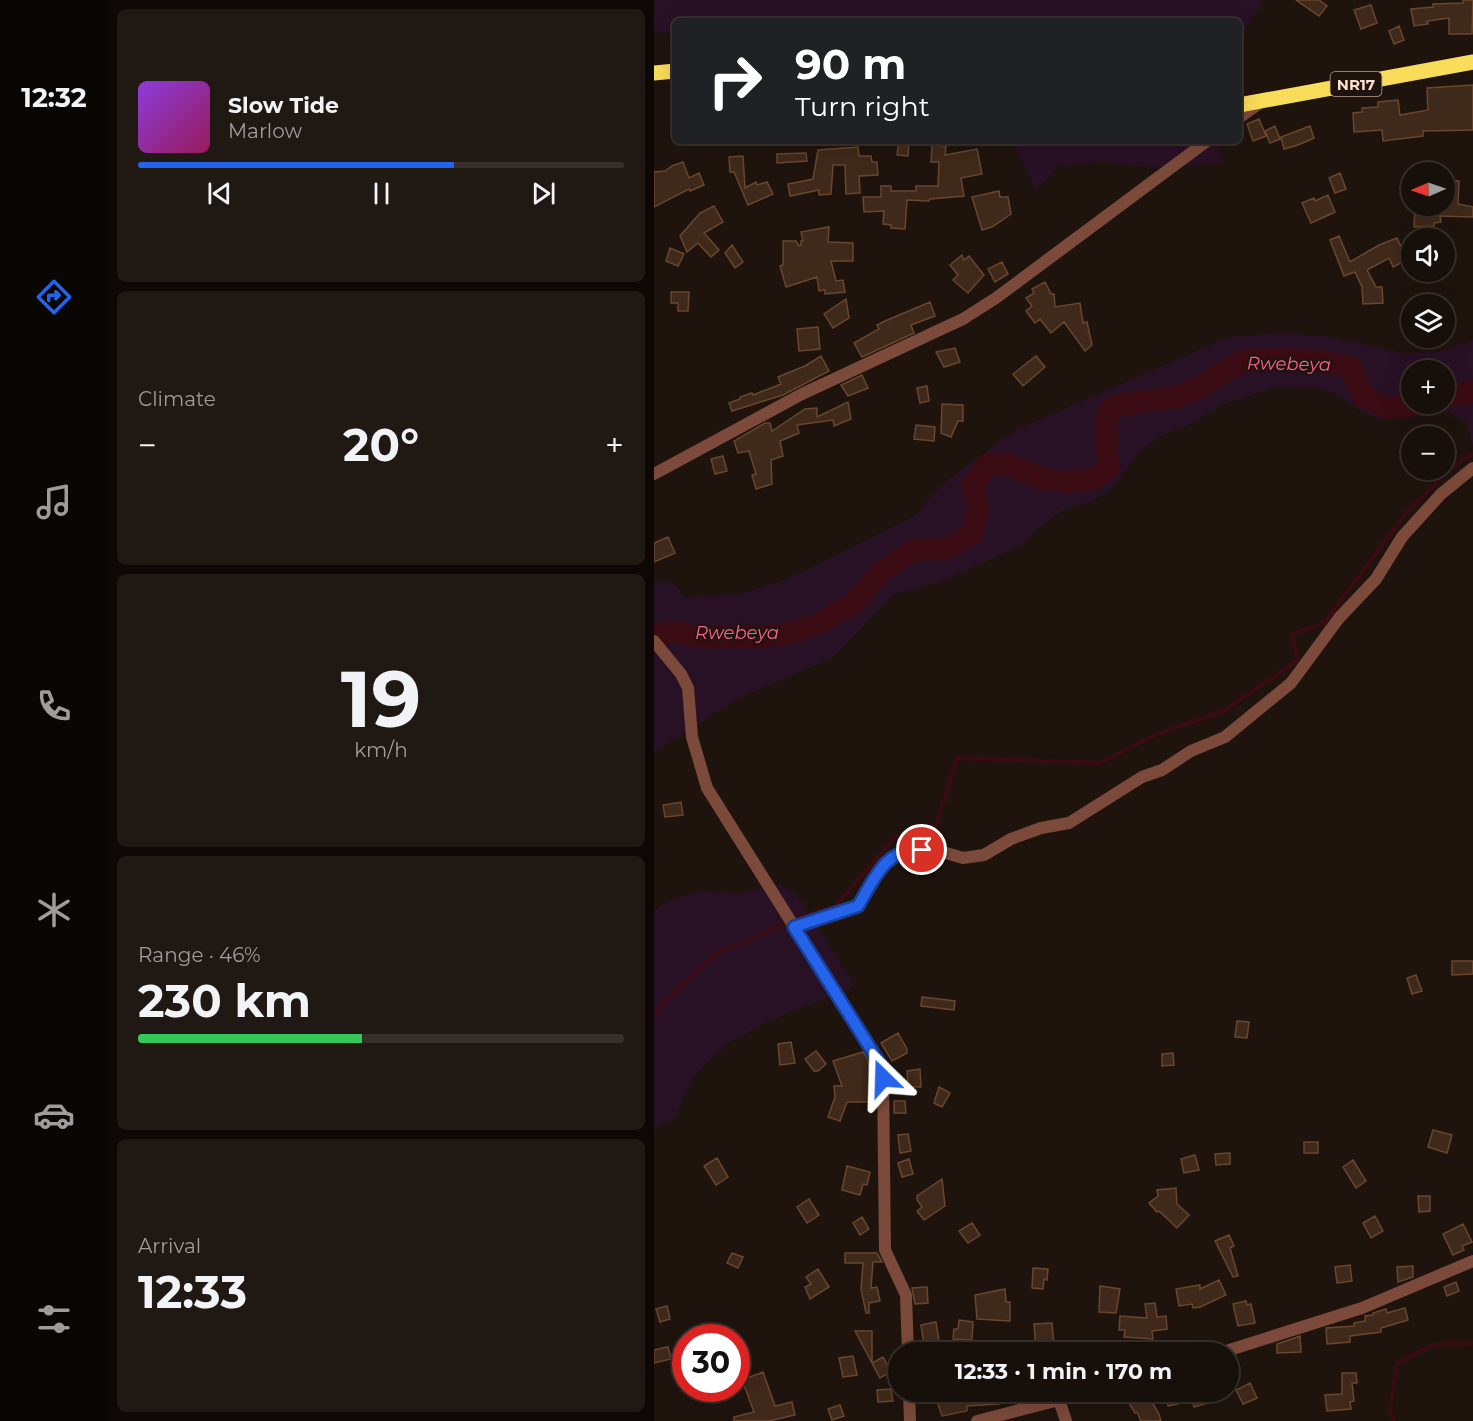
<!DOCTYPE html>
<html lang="en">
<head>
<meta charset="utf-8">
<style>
	:root { --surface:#170f0a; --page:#201813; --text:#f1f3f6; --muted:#9e9c9c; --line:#362f2b; --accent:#2563eb }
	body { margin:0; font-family:Montserrat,sans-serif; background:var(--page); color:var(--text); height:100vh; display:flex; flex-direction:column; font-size:22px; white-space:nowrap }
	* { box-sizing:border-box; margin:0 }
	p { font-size:20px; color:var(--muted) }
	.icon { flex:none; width:33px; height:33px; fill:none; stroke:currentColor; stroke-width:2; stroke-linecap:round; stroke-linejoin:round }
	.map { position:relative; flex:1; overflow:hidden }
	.panel { display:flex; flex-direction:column; gap:9px; padding:9px; background:#0d0806; width:546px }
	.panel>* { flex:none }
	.banner { position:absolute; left:18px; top:18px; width:570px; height:126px; border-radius:9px; box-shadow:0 6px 24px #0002,0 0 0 2px var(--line); background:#202124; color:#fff; overflow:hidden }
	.needle { width:39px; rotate:268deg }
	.tools { position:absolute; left:747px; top:162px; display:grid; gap:12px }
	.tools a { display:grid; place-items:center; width:54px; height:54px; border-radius:50%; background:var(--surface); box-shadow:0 6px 24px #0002,0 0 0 2px var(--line); font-size:30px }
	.speed { position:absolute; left:18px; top:1324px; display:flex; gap:12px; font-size:30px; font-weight:700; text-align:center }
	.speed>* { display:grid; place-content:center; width:78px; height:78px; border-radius:50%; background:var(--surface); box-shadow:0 6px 24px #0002,0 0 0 2px var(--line); line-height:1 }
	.speed .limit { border:9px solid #d22; background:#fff; color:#111 }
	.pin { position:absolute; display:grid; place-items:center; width:51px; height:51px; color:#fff; margin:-26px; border:3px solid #fff; border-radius:50%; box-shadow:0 2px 6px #0007 }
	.me { position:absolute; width:66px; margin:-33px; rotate:338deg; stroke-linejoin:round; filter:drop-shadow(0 0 4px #0008) }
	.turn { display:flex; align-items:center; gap:21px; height:126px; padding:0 24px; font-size:27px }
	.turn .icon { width:78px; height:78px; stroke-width:2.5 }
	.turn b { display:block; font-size:42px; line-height:51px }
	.big { font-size:45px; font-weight:700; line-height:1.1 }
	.panel .card { flex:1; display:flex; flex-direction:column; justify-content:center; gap:9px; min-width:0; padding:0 21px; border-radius:9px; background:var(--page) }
	.panel .dial { align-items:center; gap:0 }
	.dial b { font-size:78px; line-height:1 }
	.song { display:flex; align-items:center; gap:18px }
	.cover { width:72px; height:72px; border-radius:9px; background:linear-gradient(135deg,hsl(270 70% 55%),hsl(330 70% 35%)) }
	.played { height:6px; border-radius:3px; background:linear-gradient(90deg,var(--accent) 65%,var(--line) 65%) }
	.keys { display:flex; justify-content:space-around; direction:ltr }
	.heat { display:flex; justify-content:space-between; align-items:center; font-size:33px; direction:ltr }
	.charge { height:9px; border-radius:4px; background:linear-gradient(90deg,#34c759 46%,var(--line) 0) }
	.trip { position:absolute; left:234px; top:1342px; width:351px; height:60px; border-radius:30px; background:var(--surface); box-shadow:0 6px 24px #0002,0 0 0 2px var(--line); font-weight:700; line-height:60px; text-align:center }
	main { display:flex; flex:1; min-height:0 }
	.tabs { display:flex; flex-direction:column; width:108px; justify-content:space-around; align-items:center; background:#090604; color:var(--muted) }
	.tabs .icon { width:42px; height:42px }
	.tabs .on { color:var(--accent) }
	.tabs b { font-size:27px; color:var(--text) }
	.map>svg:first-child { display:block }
</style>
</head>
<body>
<main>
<nav class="tabs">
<b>12:32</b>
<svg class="icon on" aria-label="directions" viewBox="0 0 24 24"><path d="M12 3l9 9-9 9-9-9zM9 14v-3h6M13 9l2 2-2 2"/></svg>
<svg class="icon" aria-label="music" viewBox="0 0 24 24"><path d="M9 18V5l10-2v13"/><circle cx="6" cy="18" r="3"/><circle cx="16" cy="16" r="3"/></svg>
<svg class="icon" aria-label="phone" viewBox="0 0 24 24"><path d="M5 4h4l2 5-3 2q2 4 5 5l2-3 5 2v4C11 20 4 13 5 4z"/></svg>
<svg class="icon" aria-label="climate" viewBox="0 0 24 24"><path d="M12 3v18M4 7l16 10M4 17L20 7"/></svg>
<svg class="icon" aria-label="car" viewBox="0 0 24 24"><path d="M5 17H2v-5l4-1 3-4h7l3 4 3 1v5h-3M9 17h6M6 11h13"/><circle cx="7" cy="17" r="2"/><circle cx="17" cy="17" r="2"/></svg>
<svg class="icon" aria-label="filters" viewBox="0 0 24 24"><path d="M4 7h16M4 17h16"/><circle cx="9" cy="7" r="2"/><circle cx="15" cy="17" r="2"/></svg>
</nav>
<section class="panel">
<div class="card">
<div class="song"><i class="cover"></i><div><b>Slow Tide</b><p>Marlow</p></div></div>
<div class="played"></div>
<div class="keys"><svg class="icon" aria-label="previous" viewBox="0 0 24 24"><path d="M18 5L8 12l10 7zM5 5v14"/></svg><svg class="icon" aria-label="pause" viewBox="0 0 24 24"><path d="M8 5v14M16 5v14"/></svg><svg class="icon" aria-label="next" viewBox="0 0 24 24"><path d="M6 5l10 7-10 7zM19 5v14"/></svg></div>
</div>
<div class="card"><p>Climate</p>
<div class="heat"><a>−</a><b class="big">20°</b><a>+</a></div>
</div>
<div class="card dial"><b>19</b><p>km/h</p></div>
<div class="card"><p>Range · 46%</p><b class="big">230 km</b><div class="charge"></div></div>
<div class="card"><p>Arrival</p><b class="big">12:33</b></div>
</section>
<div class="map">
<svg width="819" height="1421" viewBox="0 0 819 1421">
	<rect width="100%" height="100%" fill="#1f140d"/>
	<path fill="#291125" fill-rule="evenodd" d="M 0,0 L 609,0 L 585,40 L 585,21 L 21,21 L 21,32 L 0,33 Z
		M 358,141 L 563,141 L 570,162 L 540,166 L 495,167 L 450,162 L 404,166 L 382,191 Z
		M 623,333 L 670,336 L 749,353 L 787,352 L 819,340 L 819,448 L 814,424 L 794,411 L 772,416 L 725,419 L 705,410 L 684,395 L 663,388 L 619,388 L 573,403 L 530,427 L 507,436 L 487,450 L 458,488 L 439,501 L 411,509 L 384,528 L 367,546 L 283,583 L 239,595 L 178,658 L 91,695 L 0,752 L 0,583 L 17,581 L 32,598 L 87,594 L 133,579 L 260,516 L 292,481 L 362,430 L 575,337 ZM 758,370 L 790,370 L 790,404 L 758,404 Z
		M 126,884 L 142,894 L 201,986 L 115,1021 L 74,1043 L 39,1077 L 21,1118 L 0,1130 L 0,911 L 13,901 L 48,891 L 84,894 Z"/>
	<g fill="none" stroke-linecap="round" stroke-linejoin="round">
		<path stroke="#3b0b13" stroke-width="4" d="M 139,918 L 180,907 L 241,838 L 280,831 L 303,758 L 446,763 L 503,734 L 569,711 L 644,660 L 638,634 L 669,624 L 755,509 L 799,467 L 819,453
			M 0,1017 L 13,1000 L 61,954 L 119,930 L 132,921
			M 740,1421 L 736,1409 L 743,1364 L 778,1345 L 819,1343"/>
		<path stroke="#3b0b13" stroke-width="22" d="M 790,399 L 819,392
			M 0,636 L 19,632 L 52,637 L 100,637 L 133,634 L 165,624 L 200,603 L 226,573 L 259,550 L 292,549 L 318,535 L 324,509 L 319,484 L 334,464 L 352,464 L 387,478 L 412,482 L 438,480 L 454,469 C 454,450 450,434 452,415 L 461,406 L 524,397 L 544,388 L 590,360 L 626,359 L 666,361 L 697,367 L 709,396 L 733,408 L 767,404"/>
	</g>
	<path fill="#3f291a" stroke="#6a462d" stroke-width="1.5" d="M 642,0 L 665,0 L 673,6 L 665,16 Z
		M 809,0 L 819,0 L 818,34 L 795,34 L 795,18 L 773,21 L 774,24 L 760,26 L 757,9 L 779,7 L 779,4 L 809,3 Z
		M 717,5 L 723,23 L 707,29 L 700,10 Z
		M 745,26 L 750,40 L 740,44 L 735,31 Z
		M 819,85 L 819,130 L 769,131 L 769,136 L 729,141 L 728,130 L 700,132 L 699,113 L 708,112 L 708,108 L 724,107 L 724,102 L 744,100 L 746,115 L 774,110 L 773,88 Z
		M 605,119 L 612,136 L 599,141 L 593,124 Z
		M 621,126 L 626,139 L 616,143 L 611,131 Z
		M 656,126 L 660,138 L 644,145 L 630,149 L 627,137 Z
		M 245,141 L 255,142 L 254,156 L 243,155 Z
		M 278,145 L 292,146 L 291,155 L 323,149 L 328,174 L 307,178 L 310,196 L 276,199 L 275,201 L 253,200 L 251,229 L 237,228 L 237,225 L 229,224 L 230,211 L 210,212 L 209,197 L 227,197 L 227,186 L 237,186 L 237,191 L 262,191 L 262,186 L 284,186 L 285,162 L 277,162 Z
		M 204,147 L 205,156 L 217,156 L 218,162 L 223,162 L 224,175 L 205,176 L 206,193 L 192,194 L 191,165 L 179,165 L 177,194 L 165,195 L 165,190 L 136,196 L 134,184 L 159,179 L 164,150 Z
		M 152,153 L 153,161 L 123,163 L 123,154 Z
		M 89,156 L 91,188 L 102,182 L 103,185 L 113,182 L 119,194 L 94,205 L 80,172 L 76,172 L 75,157 Z
		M 29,162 L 35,178 L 45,173 L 50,185 L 36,191 L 35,189 L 0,207 L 0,172 L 11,171 L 18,166 Z
		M 686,173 L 692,189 L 681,193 L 675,178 Z
		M 792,180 L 805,181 L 804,204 L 819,207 L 819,217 L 786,216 L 787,222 L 780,223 L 780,226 L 760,227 L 761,206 L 790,206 Z
		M 345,191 L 346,197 L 354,197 L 357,214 L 338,227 L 328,230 L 318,197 Z
		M 674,195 L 681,212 L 657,223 L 648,203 L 660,198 L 661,201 Z
		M 60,206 L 69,222 L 50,233 L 65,250 L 57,257 L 44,243 L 33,252 L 26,236 L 46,213 Z
		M 175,227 L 174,242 L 199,243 L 199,261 L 177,261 L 182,281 L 189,280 L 191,292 L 171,294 L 171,290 L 165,291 L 163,277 L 132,287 L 126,266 L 129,265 L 129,241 L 142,241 L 145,246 L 147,245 L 147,241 L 149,241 L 147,232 Z
		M 685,236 L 696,262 L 725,245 L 743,238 L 753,260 L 739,267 L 735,258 L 713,270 L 722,287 L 728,287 L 729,303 L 709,304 L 708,287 L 701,272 L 690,276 L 676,240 Z
		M 78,245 L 89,262 L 81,268 L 71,253 Z
		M 16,248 L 30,254 L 24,266 L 12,261 Z
		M 308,255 L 310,260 L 315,256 L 330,275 L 314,293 L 299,280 L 304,275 L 296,265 Z
		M 348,262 L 354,274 L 341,282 L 334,269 Z
		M 391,282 L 397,294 L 400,294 L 401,307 L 426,303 L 429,323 L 433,322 L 438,345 L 431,351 L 410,322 L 397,333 L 386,319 L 381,323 L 372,311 L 378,306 L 372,298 L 380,293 L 378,289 Z
		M 17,292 L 35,292 L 34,311 L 24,311 L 24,303 L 17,303 Z
		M 192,299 L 195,318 L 179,328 L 170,314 Z
		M 276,302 L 281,316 L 257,325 L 260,333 L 208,357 L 200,343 L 225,329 L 223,325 L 231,321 Z
		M 164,327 L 166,349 L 145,351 L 143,329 Z
		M 301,348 L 306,362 L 290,367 L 282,352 Z
		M 167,356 L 175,371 L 129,395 L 78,411 L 75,403 L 86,399 L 86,397 L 98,393 L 99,395 L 127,384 L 124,377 L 151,366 Z
		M 382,356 L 391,367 L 369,386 L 359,374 Z
		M 208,375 L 214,388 L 194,396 L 187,385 Z
		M 273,386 L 275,401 L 266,403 L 263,388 Z
		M 194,402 L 197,419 L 180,426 L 179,420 L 143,425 L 145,433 L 126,441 L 129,456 L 117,460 L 118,484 L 102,489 L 98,475 L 102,474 L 95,451 L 84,453 L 80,441 L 111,423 L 116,423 L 118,431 L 151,409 L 163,408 L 163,417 Z
		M 288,404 L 309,405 L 309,421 L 304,421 L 297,437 L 287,433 Z
		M 262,425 L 281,427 L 280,441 L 260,439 Z
		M 69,456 L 73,471 L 61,474 L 57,459 Z
		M 14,537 L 21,553 L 0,562 L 0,543 Z
		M 27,802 L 29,815 L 11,817 L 9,805 Z
		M 798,961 L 819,961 L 819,974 L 798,975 Z
		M 762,975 L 768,991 L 758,994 L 753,978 Z
		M 268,997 L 301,1001 L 300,1010 L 267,1006 Z
		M 583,1021 L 595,1022 L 593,1038 L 581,1037 Z
		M 244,1033 L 253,1049 L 253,1053 L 238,1061 L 227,1043 Z
		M 137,1042 L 141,1063 L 126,1065 L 124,1044 Z
		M 162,1051 L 172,1064 L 164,1071 L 160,1071 L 151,1059 Z
		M 209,1052 L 213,1058 L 220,1089 L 217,1089 L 217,1102 L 193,1102 L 186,1121 L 174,1117 L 181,1097 L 180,1086 L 188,1086 L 179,1061 Z
		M 519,1053 L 520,1065 L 508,1066 L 508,1054 Z
		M 266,1069 L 267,1087 L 254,1087 L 253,1071 Z
		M 285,1087 L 296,1093 L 288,1107 L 280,1103 Z
		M 240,1101 L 251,1101 L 252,1113 L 240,1113 Z
		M 779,1130 L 798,1135 L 793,1153 L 774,1147 Z
		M 254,1134 L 257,1151 L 246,1153 L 244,1135 Z
		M 650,1142 L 664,1142 L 664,1153 L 650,1153 Z
		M 576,1153 L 576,1164 L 562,1165 L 561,1154 Z
		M 541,1155 L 545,1170 L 530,1173 L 527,1159 Z
		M 63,1158 L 74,1177 L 62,1185 L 50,1166 Z
		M 255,1159 L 259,1174 L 248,1177 L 244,1163 Z
		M 699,1160 L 712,1181 L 702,1188 L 689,1167 Z
		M 193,1166 L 216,1172 L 213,1185 L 209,1184 L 206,1195 L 188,1190 Z
		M 288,1179 L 291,1206 L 270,1220 L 263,1211 L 268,1207 L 263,1200 L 263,1196 Z
		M 522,1188 L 523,1204 L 535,1215 L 523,1228 L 505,1211 L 503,1212 L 495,1203 L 504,1196 L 503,1190 Z
		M 764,1196 L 776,1196 L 776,1211 L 765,1212 Z
		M 155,1199 L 165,1215 L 153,1223 L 143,1207 Z
		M 721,1216 L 729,1231 L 717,1238 L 709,1223 Z
		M 208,1217 L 215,1229 L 206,1235 L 199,1223 Z
		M 318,1223 L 326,1235 L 314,1243 L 305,1231 Z
		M 809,1224 L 818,1242 L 808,1246 L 810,1250 L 799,1255 L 789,1234 Z
		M 575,1235 L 580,1246 L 576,1248 L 584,1276 L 579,1277 L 561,1241 Z
		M 78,1253 L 89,1257 L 84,1268 L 73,1263 Z
		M 191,1253 L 223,1253 L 228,1262 L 219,1262 L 217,1288 L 223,1287 L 226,1301 L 215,1303 L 215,1313 L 212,1313 L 207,1289 L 209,1263 L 191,1263 Z
		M 696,1265 L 698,1281 L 683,1283 L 681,1267 Z
		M 759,1266 L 759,1277 L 744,1282 L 743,1267 Z
		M 379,1268 L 394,1269 L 393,1280 L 390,1279 L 389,1289 L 378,1288 Z
		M 164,1269 L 175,1287 L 156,1299 L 151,1287 L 157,1284 L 152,1277 Z
		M 565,1280 L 572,1295 L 546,1307 L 539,1308 L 538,1304 L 525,1306 L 522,1289 L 546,1285 L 546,1289 Z
		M 802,1282 L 805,1291 L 793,1296 L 790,1287 Z
		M 446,1286 L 466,1289 L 462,1313 L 445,1312 Z
		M 273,1287 L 274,1303 L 261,1304 L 258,1288 Z
		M 351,1289 L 352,1302 L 356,1302 L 356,1321 L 323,1319 L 321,1295 Z
		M 592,1301 L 593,1305 L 597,1304 L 601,1323 L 584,1326 L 579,1304 Z
		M 501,1303 L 503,1317 L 512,1316 L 513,1329 L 498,1331 L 499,1339 L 470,1337 L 471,1330 L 465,1330 L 466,1316 L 493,1318 L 491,1304 Z
		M 13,1306 L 16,1319 L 6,1322 L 2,1309 Z
		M 751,1308 L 754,1320 L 727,1328 L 727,1332 L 696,1336 L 696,1342 L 673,1344 L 672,1328 L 700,1326 L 700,1323 L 711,1321 L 711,1316 L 719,1315 L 719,1313 L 732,1309 L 733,1313 Z
		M 305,1320 L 319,1322 L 318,1340 L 299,1339 L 300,1329 L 304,1329 Z
		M 282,1322 L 287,1353 L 262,1353 L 262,1344 L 270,1344 L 267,1325 Z
		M 398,1323 L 400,1348 L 382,1349 L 380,1324 Z
		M 201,1331 L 218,1331 L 218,1363 Z
		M 646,1336 L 647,1352 L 623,1353 L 623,1344 Z
		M 14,1347 L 17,1359 L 0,1363 L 0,1350 Z
		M 199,1356 L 203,1375 L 189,1377 L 185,1358 Z
		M 229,1357 L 237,1372 L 226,1378 L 218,1363 Z
		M 109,1372 L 121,1406 L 138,1402 L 141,1415 L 115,1421 L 80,1421 L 80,1417 L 100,1412 L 88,1380 Z
		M 688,1373 L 702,1373 L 703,1383 L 698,1383 L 700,1401 L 696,1402 L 697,1409 L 673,1411 L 671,1395 L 688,1394 Z
		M 596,1383 L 603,1398 L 589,1404 L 582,1390 Z
		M 237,1389 L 239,1401 L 224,1402 L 223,1390 Z
		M 280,1392 L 377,1392 L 377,1394 L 345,1404 L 313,1406 L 313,1411 L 288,1416 Z
		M 487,1392 L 492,1392 L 505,1414 L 507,1421 L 487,1421 L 483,1412 L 481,1413 L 473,1400 Z
		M 511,1392 L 526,1392 L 528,1403 L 514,1406 Z
		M 536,1392 L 552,1392 L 554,1403 L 540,1407 Z
		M 186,1405 L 190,1416 L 178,1420 L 174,1409 Z"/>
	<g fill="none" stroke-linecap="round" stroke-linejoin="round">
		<path stroke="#7c4a3b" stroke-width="12" d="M 585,118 L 607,102
			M 0,474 L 148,394 L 309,319 L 342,298 L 553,141
			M 0,641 L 27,674 L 34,688 L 38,737 L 53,788 L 227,1065 L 229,1078 L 231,1250 L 252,1295 L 254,1353
			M 140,927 L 204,906 L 229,864 L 255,849 L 282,850 L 309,858 L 330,855 L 357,839 L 387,828 L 415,823 L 488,777 L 508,770 L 537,751 L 571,737 L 637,683 L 685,618 L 722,579 L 748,537 L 787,494 L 819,468
			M 566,1353 L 708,1308 L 819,1261
			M 255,1392 L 256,1421
			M 405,1400 L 412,1421
			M 323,1421 L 436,1392"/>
		<path stroke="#f8dc5a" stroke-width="15" d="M 0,73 L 21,71
			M 585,105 L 819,62"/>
	</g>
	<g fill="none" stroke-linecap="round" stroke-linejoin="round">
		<defs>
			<path id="route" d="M 229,1078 L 227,1065 L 140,927 L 204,906 C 221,878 231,848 268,850"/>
		</defs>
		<use href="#route" stroke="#184099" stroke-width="15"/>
		<use href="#route" stroke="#2563eb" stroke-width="10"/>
	</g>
	<g text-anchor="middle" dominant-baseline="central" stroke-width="4.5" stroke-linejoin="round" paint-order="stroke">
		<rect fill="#1f140d" stroke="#baa194" stroke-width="1.5" x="676.5" y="72" width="51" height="24" rx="4.5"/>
		<g font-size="15" font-weight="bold" fill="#fdddce">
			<text x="702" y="84">NR17</text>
		</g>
		<g font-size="18" font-style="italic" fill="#f86194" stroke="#1f140d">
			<text transform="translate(635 364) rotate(1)">Rwebeya</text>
			<text x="83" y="633">Rwebeya</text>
		</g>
	</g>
</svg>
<div class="tools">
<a><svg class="needle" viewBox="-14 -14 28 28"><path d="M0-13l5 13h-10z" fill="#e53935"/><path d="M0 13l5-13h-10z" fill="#9e9c9c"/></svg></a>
<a><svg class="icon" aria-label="sound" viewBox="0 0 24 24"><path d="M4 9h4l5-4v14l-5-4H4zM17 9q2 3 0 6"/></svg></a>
<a><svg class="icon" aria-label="layers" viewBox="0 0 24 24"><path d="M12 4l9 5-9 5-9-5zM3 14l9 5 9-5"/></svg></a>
<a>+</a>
<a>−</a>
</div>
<div class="speed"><div class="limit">30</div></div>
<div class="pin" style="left:268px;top:850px;background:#d93025"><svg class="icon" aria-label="arrive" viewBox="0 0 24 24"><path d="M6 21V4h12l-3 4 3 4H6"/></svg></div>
<svg class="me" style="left:229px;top:1078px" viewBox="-20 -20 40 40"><path d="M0-17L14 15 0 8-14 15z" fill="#2563eb" stroke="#fff" stroke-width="4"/></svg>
<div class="trip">12:33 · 1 min · 170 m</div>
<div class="banner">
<div class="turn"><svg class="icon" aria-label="right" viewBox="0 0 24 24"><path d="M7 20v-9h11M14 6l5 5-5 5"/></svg><div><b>90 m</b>Turn right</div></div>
</div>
</div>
</main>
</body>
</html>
